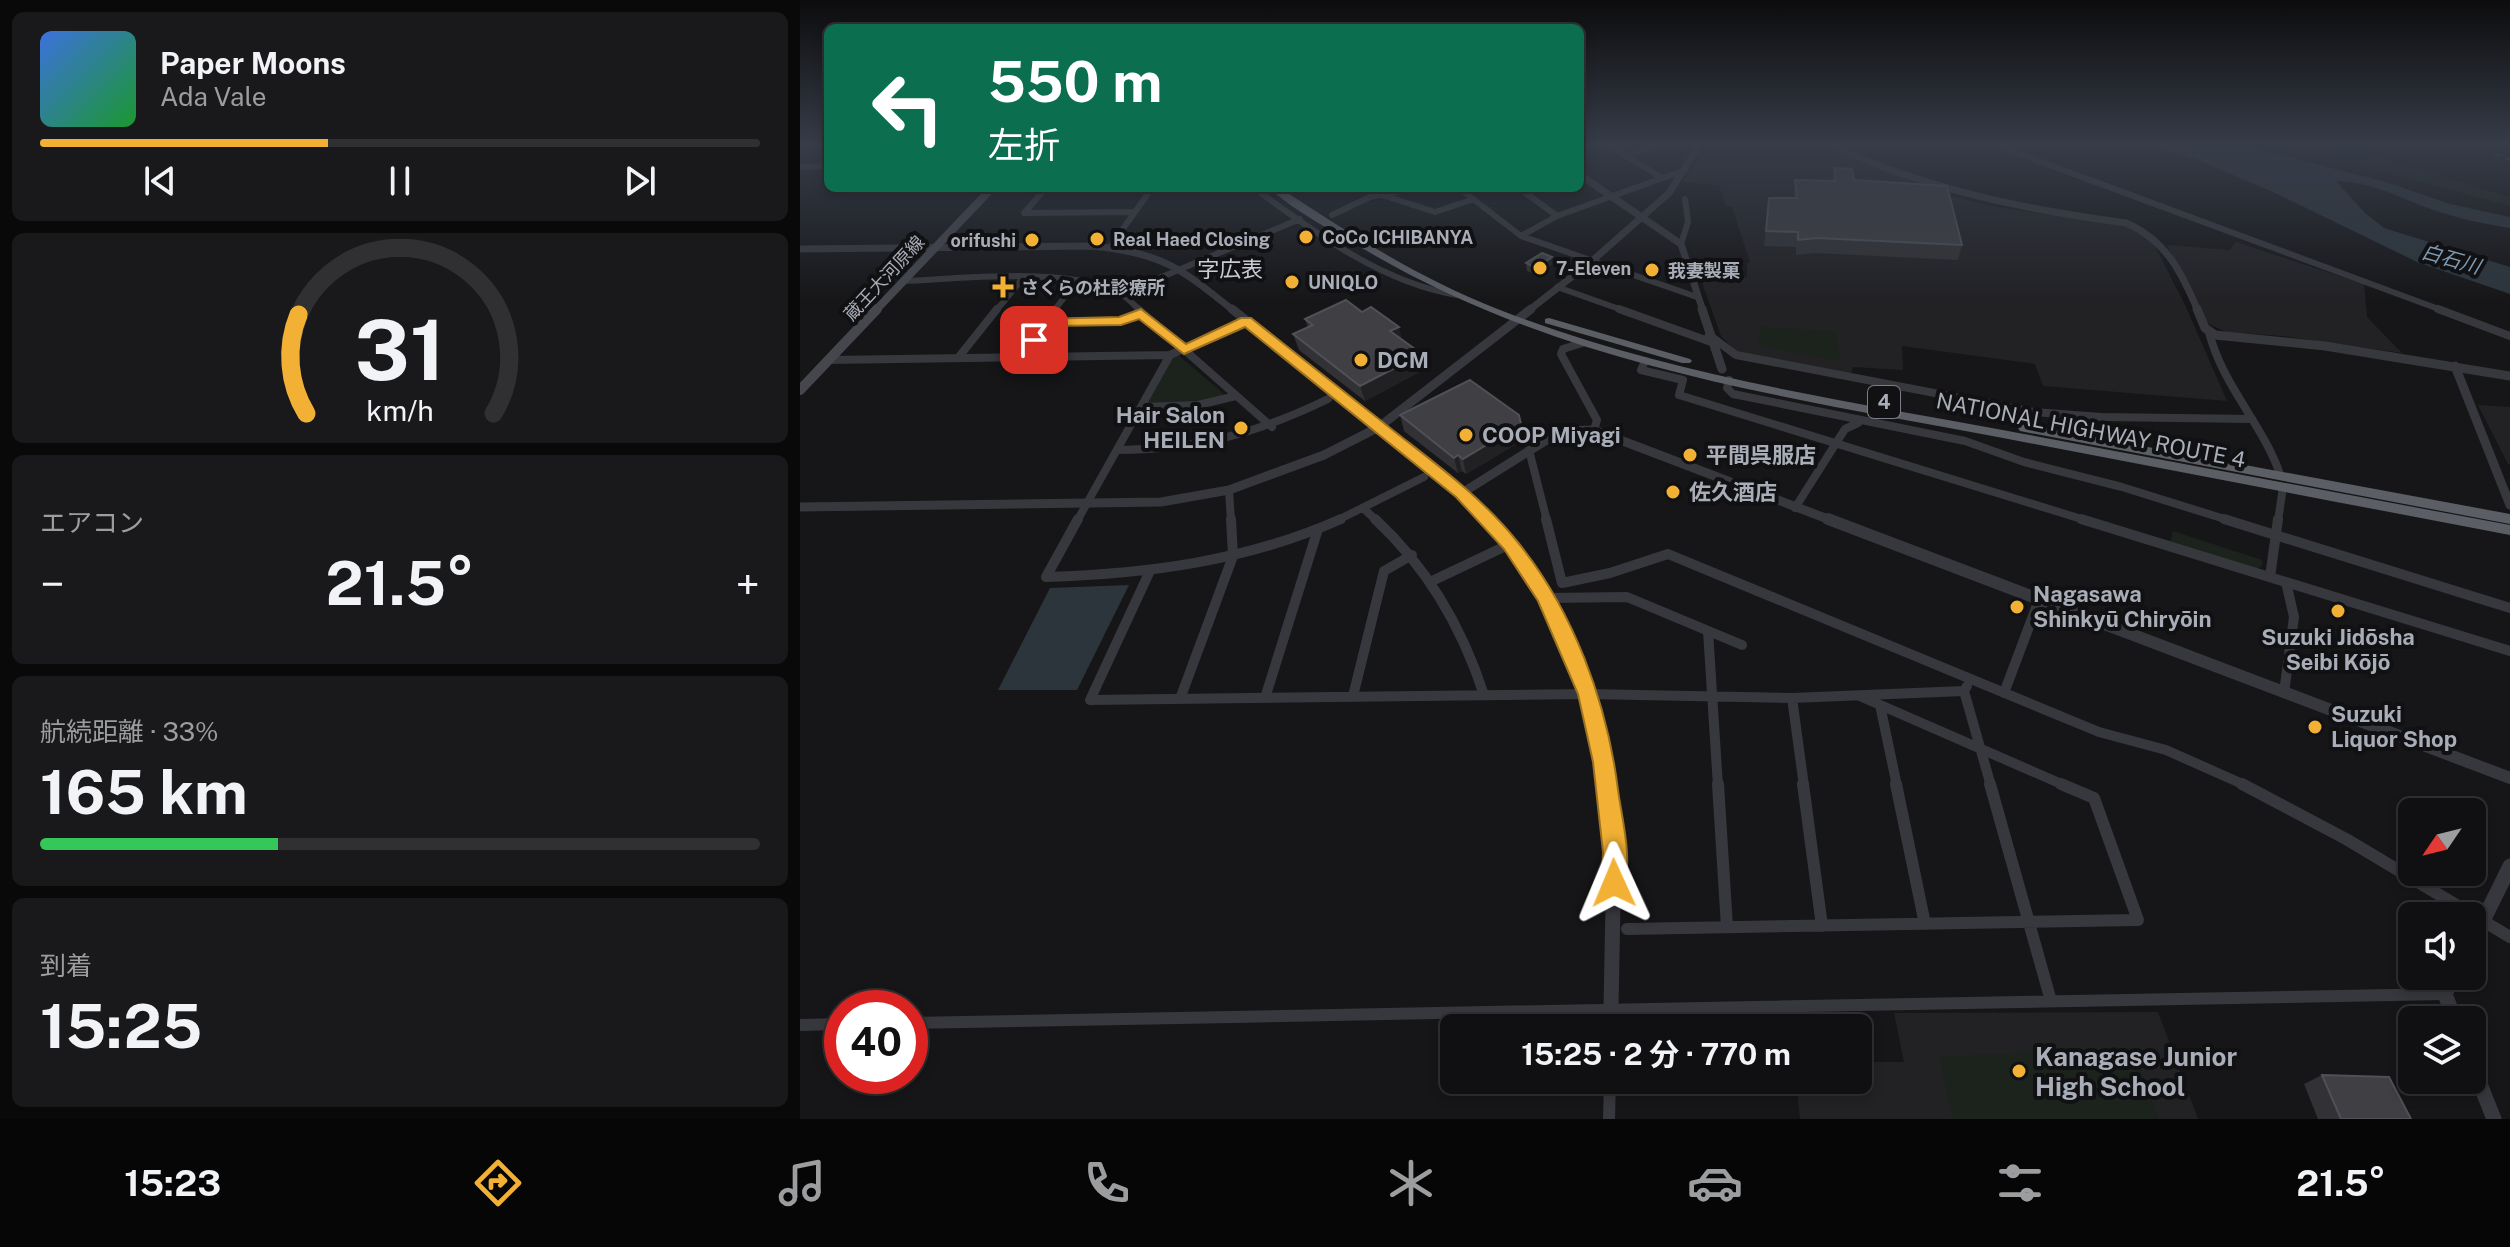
<!DOCTYPE html>
<html lang="ja">
<head>
<meta charset="utf-8">
<style>
	:root { --surface:#101012; --page:#19191b; --text:#f1f3f6; --muted:#9c9d9f; --line:#303032; --accent:#f2b134 }
	body { margin:0; font-family:"Public Sans","Noto Sans JP",sans-serif; background:var(--page); color:var(--text); height:100vh; display:flex; flex-direction:column; font-size:30px; white-space:nowrap }
	* { box-sizing:border-box; margin:0 }
	p { font-size:26px; color:var(--muted) }
	.icon { flex:none; width:44px; height:44px; fill:none; stroke:currentColor; stroke-width:2; stroke-linecap:round; stroke-linejoin:round }
	.map { position:relative; flex:1; overflow:hidden }
	.side { display:flex; flex-direction:column; gap:12px; padding:12px; background:#09090a; width:800px }
	.side>* { flex:none }
	.guide { position:absolute; left:24px; top:24px; width:760px; height:168px; border-radius:12px; box-shadow:0 4px 12px #0003,0 0 0 2px var(--line); background:#0b6e4f; color:#fff; overflow:hidden }
	.needle { width:52px; rotate:235deg }
	.buttons { position:absolute; left:1598px; top:798px; display:grid; gap:16px }
	.buttons a { display:grid; place-items:center; width:88px; height:88px; border-radius:12px; background:var(--surface); box-shadow:0 4px 12px #0003,0 0 0 2px var(--line); font-size:40px }
	.speed { position:absolute; left:24px; top:990px; display:flex; gap:16px; font-size:40px; font-weight:700; text-align:center }
	.speed>* { display:grid; place-content:center; width:104px; height:104px; border-radius:50%; background:var(--surface); box-shadow:0 4px 12px #0003,0 0 0 2px var(--line); line-height:1 }
	.speed .limit { border:12px solid #d22; background:#fff; color:#111 }
	.pin { position:absolute; display:grid; place-items:center; width:68px; height:68px; color:#fff; margin:-34px; border-radius:16px; box-shadow:0 4px 12px #0006 }
	.me { position:absolute; width:88px; margin:-44px; rotate:359deg; stroke-linejoin:round; filter:drop-shadow(0 0 6px #0008) }
	.turn { display:flex; align-items:center; gap:28px; height:168px; padding:0 32px; font-size:36px }
	.turn .icon { width:104px; height:104px; stroke-width:2.5 }
	.turn b { display:block; font-size:56px; line-height:68px }
	.big { font-size:60px; font-weight:700; line-height:1.1 }
	.side .widget { flex:1; display:flex; flex-direction:column; justify-content:center; gap:12px; min-width:0; padding:0 28px; border-radius:12px; background:var(--page) }
	.side .dial { align-items:center; gap:0 }
	.dial svg { height:208px; overflow:visible; fill:none; stroke:var(--line); stroke-width:7; stroke-linecap:round; text-anchor:middle }
	.dial text { fill:var(--text); stroke:none }
	.song { display:flex; align-items:center; gap:24px }
	.cover { width:96px; height:96px; border-radius:12px; background:linear-gradient(135deg,hsl(220 70% 55%),hsl(130 70% 35%)) }
	.played { height:8px; border-radius:4px; background:linear-gradient(90deg,var(--accent) 40%,var(--line) 40%) }
	.keys { display:flex; justify-content:space-around; direction:ltr }
	.heat { display:flex; justify-content:space-between; align-items:center; font-size:44px; direction:ltr }
	.charge { height:12px; border-radius:6px; background:linear-gradient(90deg,#34c759 33%,var(--line) 0) }
	.trip { position:absolute; left:640px; top:1014px; width:432px; height:80px; border-radius:12px; background:var(--surface); box-shadow:0 4px 12px #0003,0 0 0 2px var(--line); font-weight:700; line-height:80px; text-align:center }
	.menu { display:flex; height:128px; justify-content:space-around; align-items:center; background:#060607; color:var(--muted) }
	.menu .icon { width:56px; height:56px }
	.menu .selected { color:var(--accent) }
	.menu b { font-size:36px; color:var(--text) }
	main { display:flex; flex:1; min-height:0 }
	.map>svg:first-child { display:block }
</style>
</head>
<body>
<main>
<section class="side">
<div class="widget">
<div class="song"><i class="cover"></i><div><b>Paper Moons</b><p>Ada Vale</p></div></div>
<div class="played"></div>
<div class="keys"><svg class="icon" aria-label="previous" viewBox="0 0 24 24"><path d="M18 5L8 12l10 7zM5 5v14"/></svg><svg class="icon" aria-label="pause" viewBox="0 0 24 24"><path d="M8 5v14M16 5v14"/></svg><svg class="icon" aria-label="next" viewBox="0 0 24 24"><path d="M6 5l10 7-10 7zM19 5v14"/></svg></div>
</div>
<div class="widget dial"><svg viewBox="0 0 100 80">
<path d="M14 69A42 42 0 1 1 86 69"/>
<path d="M14 69A42 42 0 0 1 11 31" stroke="#f2b134"/>
<text x="50" y="56" font-size="32" font-weight="700">31</text>
<text x="50" y="72" font-size="11">km/h</text>
</svg></div>
<div class="widget"><p>エアコン</p>
<div class="heat"><a>−</a><b class="big">21.5°</b><a>+</a></div>
</div>
<div class="widget"><p>航続距離 · 33%</p><b class="big">165 km</b><div class="charge"></div></div>
<div class="widget"><p>到着</p><b class="big">15:25</b></div>
</section>
<div class="map">
<svg width="1710" height="1119" viewBox="0 0 1710 1119">
	<rect width="100%" height="100%" fill="#161618"/>
	<path fill="#222225" d="M 908,144 L 1022,144 L 1140,193 L 1196,207 L 1326,226 L 1340,233 L 1354,244 L 1386,307 L 1427,401 L 1243,386 L 1235,364 L 1102,346 L 1103,370 L 1053,367 L 1051,375 L 937,352 L 921,336 L 901,280 L 947,277 L 947,263 L 950,262 L 932,207 L 926,206 L 919,185 L 883,182 Z
		M 1436,242 L 1564,284 L 1567,317 L 1602,353 L 1482,336 L 1426,332 L 1407,323 L 1367,245 L 1430,250 Z
		M 1678,405 L 1710,407 L 1710,464 L 1708,464 Z
		M 1358,1012 L 1398,1119 L 1000,1119 L 996,1080 L 1058,1080 L 1058,1062 L 1104,1062 L 1094,1013 Z"/>
	<path fill="#1c231d" d="M 1478,144 L 1535,144 L 1710,197 L 1710,206 Z
		M 960,327 L 1036,331 L 1040,361 L 959,346 Z
		M 378,355 L 424,394 C 405,409 369,404 345,404 L 371,357 Z
		M 1373,531 L 1462,560 L 1462,566 L 1457,569 L 1370,543 Z
		M 1333,1047 L 1358,1119 L 1153,1119 L 1139,1057 Z"/>
	<path fill="#2c353c" d="M 1333,144 L 1439,144 L 1586,182 L 1650,204 L 1710,217 L 1710,228 C 1684,224 1656,218 1631,209 C 1597,197 1574,182 1536,181 L 1565,213 L 1584,228 L 1710,267 L 1710,294 L 1617,262 L 1473,192 L 1396,159 Z
		M 329,585 L 277,690 L 198,690 L 250,588 Z"/>
	<g fill="none" stroke-linecap="round" stroke-linejoin="round">
		<path stroke="#37383d" stroke-width="6" d="M 807,144 L 862,178
			M 1193,144 L 1644,311
			M 826,156 L 862,144
			M 0,167 L 28,166
			M 454,188 C 514,232 582,283 657,295
			M 659,188 L 721,236 L 897,297
			M 719,188 L 757,216
			M 579,194 L 635,212 L 674,199
			M 224,213 L 335,212
			M 224,213 L 246,188
			M 532,215 L 570,197 L 616,188
			M 721,236 L 757,216 L 885,170
			M 881,244 L 888,222 L 885,199
			M 310,247 L 352,188
			M 104,281 C 159,279 276,265 322,295 C 329,299 335,306 341,311
			M 757,287 L 825,311
			M 321,294 L 500,219
			M 196,311 L 222,279
			M 254,311 L 277,280"/>
		<path stroke="#37383d" stroke-width="8" d="M 338,309 L 472,427
			M 819,309 L 911,342
			M 1638,309 L 1710,336
			M 246,322 L 321,321 L 341,313
			M 1409,332 C 1422,385 1462,423 1480,474
			M 909,335 L 936,355 L 1234,412 L 1301,417 L 1452,419
			M 782,343 L 763,349 L 761,354 L 797,420 L 794,430
			M 384,350 L 446,321
			M 221,357 L 256,309
			M 158,358 L 197,309
			M 28,360 L 370,355 L 383,349
			M 845,361 L 841,370 L 883,380 L 879,395 L 1288,521
			M 929,380 L 927,388 L 933,394 L 1165,441 L 1224,462 L 1322,487 L 1431,521
			M 342,407 L 398,405 L 436,396
			M 318,450 C 398,449 456,434 528,399
			M 729,450 L 747,521
			M 429,490 L 431,521
			M 563,508 L 577,521
			M 995,508 L 1045,429 L 1058,423
			M 277,521 L 370,355
			M 536,521 L 624,477
			M 1478,521 L 1483,487"/>
		<path stroke="#37383d" stroke-width="10" d="M 575,519 C 628,568 662,627 684,695
			M 746,519 L 762,583 L 810,573 L 868,554 L 1299,732 L 1366,750 L 1447,786
			M 1281,519 L 1710,651
			M 1424,519 L 1710,608
			M 349,573 L 290,700 L 788,694 L 992,698 L 1164,691
			M 246,577 C 347,574 447,561 541,519
			M 246,577 L 278,519
			M 1470,577 L 1478,519
			M 632,581 L 710,544
			M 747,598 L 827,597 L 942,645
			M 908,631 L 918,786
			M 1167,686 L 1164,691 L 1191,786
			M 1204,693 L 1239,600
			M 1484,693 L 1494,617 L 1486,582
			M 553,696 L 584,571 L 612,555
			M 1062,697 L 1266,786
			M 465,698 L 518,529
			M 992,698 L 1004,786
			M 380,699 L 433,556 L 431,519
			M 1080,705 L 1097,786"/>
		<path stroke="#37383d" stroke-width="12" d="M 918,784 L 927,927
			M 1003,784 L 1022,926
			M 1096,784 L 1125,924
			M 1190,784 L 1251,1001
			M 1442,784 L 1546,839 L 1710,937
			M 827,929 L 1338,920 L 1294,798 L 1261,784
			M 811,1008 L 811,1028
			M 110,1023 L 1645,994
			M 0,1025 L 42,1024
			M 809,1119 L 810,1080"/>
		<path stroke="#37383d" stroke-width="7" d="M 1029,144 C 1124,189 1222,209 1326,223 C 1366,240 1382,273 1398,311
			M 780,175 L 881,244 L 903,311
			M 0,249 L 292,246 C 363,253 380,268 434,311
			M 728,311 L 792,261 L 869,193 L 900,144"/>
		<path stroke="#37383d" stroke-width="9" d="M 432,309 L 662,493 L 688,521
			M 902,309 L 922,369
			M 1397,309 L 1405,328 L 1415,335 L 1525,346 L 1710,376
			M 1655,366 L 1710,505
			M 662,493 L 761,431 L 794,430 L 1033,521
			M 0,507 L 361,502 L 429,490 L 524,455 L 579,427 L 731,309"/>
		<path stroke="#37383d" stroke-width="12" d="M 686,519 C 754,591 796,688 807,786
			M 1028,519 L 1710,778"/>
		<path stroke="#37383d" stroke-width="15" d="M 806,784 L 814,852 L 811,1008
			M 1672,943 L 1710,866
			M 1654,976 L 1645,994 L 1655,1020
			M 1672,1064 L 1694,1119"/>
		<path stroke="#45474d" stroke-width="8" d="M 75,311 L 192,188"/>
		<path stroke="#45474d" stroke-width="10" d="M 0,390 L 77,309"/>
		<path fill="#5b5e65" fill-rule="evenodd" d="M 469,188 L 480,188 C 550,234 622,280 700,310 C 863,374 1037,399 1208,431 C 1376,462 1543,494 1710,525 L 1710,535 C 1541,503 1372,470 1203,438 C 981,396 760,366 562,248 C 531,230 496,212 469,188 Z
			M 749,318 L 890,359 L 892,361 L 890,363 L 882,363 L 745,323 L 745,319 Z
			M 1224,424 L 1710,514 L 1710,524 L 1220,431 L 1218,428 L 1220,425 Z"/>
		<path stroke="#4a4c52" stroke-width="2" stroke-dasharray="7 5" stroke-linecap="butt" d="M 1672,144 L 1710,160"/>
	</g>
	<path fill="#323236" d="M 1034,168 L 1162,245 L 1158,260 L 1015,253 L 996,255 L 996,247 L 964,246 L 969,198 L 994,198 L 995,180 L 1032,181 Z
		M 726,263 L 753,264 L 737,275 L 727,271 Z
		M 505,319 L 602,340 L 625,369 L 565,401 L 499,350 L 493,334 L 508,328 Z
		M 600,415 L 723,440 L 666,474 L 662,471 L 658,473 L 604,431 Z
		M 1522,1075 L 1611,1119 L 1518,1119 L 1504,1084 Z"/>
	<path fill="#212124" d="M 752,257 L 753,264 L 737,275 L 736,268 Z
		M 599,327 L 603,342 L 590,331 Z
		M 622,354 L 625,369 L 565,401 L 560,386 Z
		M 721,424 L 723,440 L 666,474 L 663,459 Z
		M 658,455 L 662,471 L 658,473 L 654,458 Z"/>
	<path fill="#3f3f44" stroke="#4f5156" stroke-width="2" d="M 1034,168 L 1052,169 L 1054,180 L 1147,186 L 1162,245 L 1017,238 L 998,240 L 998,232 L 966,231 L 969,198 L 997,198 L 995,180 L 1036,181 Z
		M 742,253 L 752,257 L 736,268 L 726,263 Z
		M 546,300 L 562,312 L 571,307 L 599,327 L 590,331 L 622,354 L 560,386 L 493,334 L 513,325 L 505,319 Z
		M 670,380 L 719,415 L 721,424 L 663,459 L 658,455 L 654,458 L 600,415 Z
		M 1522,1075 L 1589,1077 L 1611,1119 L 1541,1119 Z"/>
	<linearGradient id="sky" x2="0" y2="1"><stop stop-color="#0c0c0d"/><stop offset="0.48" stop-color="#363c48"/><stop offset="1" stop-color="#363c48" stop-opacity="0"/></linearGradient>
	<rect width="1710" height="301" fill="url(#sky)"/>
	<path fill="#f2b134" stroke="#9d7322" stroke-width="2" d="M 341,309 L 386,344 L 441,318 L 451,318 C 500,357 550,396 599,435 C 640,467 683,499 716,540 C 773,609 807,702 818,790 C 822,820 834,863 822,892 L 814,895 L 805,892 L 802,883 L 803,852 L 793,762 L 778,694 L 738,601 L 704,549 L 656,497 L 445,327 L 384,354 L 339,319 L 321,325 L 251,326 L 239,343 L 234,344 L 227,340 L 241,319 L 319,317 Z"/>
	<g fill="#f2b134" stroke="#111113" stroke-width="3">
		<circle cx="506" cy="237" r="8"/>
		<circle cx="297" cy="239" r="8"/>
		<circle cx="232" cy="240" r="8"/>
		<circle cx="740" cy="268" r="8"/>
		<circle cx="852" cy="270" r="8"/>
		<circle cx="492" cy="282" r="8"/>
		<path d="M199 275h8v8h8v8h-8v8h-8v-8h-8v-8h8z"/>
		<circle cx="561" cy="360" r="8"/>
		<circle cx="441" cy="428" r="8"/>
		<circle cx="666" cy="435" r="8"/>
		<circle cx="890" cy="455" r="8"/>
		<circle cx="873" cy="492" r="8"/>
		<circle cx="1217" cy="607" r="8"/>
		<circle cx="1538" cy="611" r="8"/>
		<circle cx="1515" cy="727" r="8"/>
		<circle cx="1219" cy="1071" r="8"/>
	</g>
	<g text-anchor="middle" dominant-baseline="central" stroke-width="8" stroke-linejoin="round" paint-order="stroke">
		<g font-size="18" font-weight="bold" fill="#a8adb8" stroke="#111113" text-anchor="start">
			<text x="522" y="237">CoCo ICHIBANYA</text>
			<text x="313" y="239">Real Haed Closing</text>
			<text x="216" y="240" text-anchor="end">orifushi</text>
			<text x="756" y="268">7-Eleven</text>
			<text x="868" y="270">我妻製菓</text>
			<text x="508" y="282">UNIQLO</text>
			<text x="221" y="287">さくらの杜診療所</text>
		</g>
		<g font-size="18" fill="#a8adb8" stroke="#111113">
			<text transform="translate(84 278) rotate(-47)">蔵王大河原線</text>
		</g>
		<g font-size="20" font-style="italic" fill="#7f9bb3" stroke="#111113">
			<text transform="translate(1651 259) rotate(16)">白石川</text>
		</g>
		<rect fill="#111113" stroke="#7b7e86" stroke-width="2" x="1068" y="386" width="32" height="32" rx="6"/>
		<g font-size="20" font-weight="bold" fill="#a8adb8">
			<text x="1084" y="402">4</text>
		</g>
		<g font-size="22" fill="#c9ccd4" stroke="#111113">
			<text x="430" y="269">字広表</text>
		</g>
		<g font-size="22" font-weight="bold" fill="#a8adb8" stroke="#111113" text-anchor="start">
			<text x="577" y="360">DCM</text>
			<text x="425" y="415" text-anchor="end">Hair Salon<tspan x="425" dy="25">HEILEN</tspan></text>
			<text x="682" y="435">COOP Miyagi</text>
			<text x="906" y="455">平間呉服店</text>
			<text x="889" y="492">佐久酒店</text>
			<text x="1233" y="594">Nagasawa<tspan x="1233" dy="25">Shinkyū Chiryōin</tspan></text>
			<text x="1538" y="637" text-anchor="middle">Suzuki Jidōsha<tspan x="1538" dy="25">Seibi Kōjō</tspan></text>
			<text x="1531" y="714">Suzuki<tspan x="1531" dy="25">Liquor Shop</tspan></text>
		</g>
		<g font-size="22" fill="#a8adb8" stroke="#111113">
			<text transform="translate(1291 430) rotate(11)">NATIONAL HIGHWAY ROUTE 4</text>
		</g>
		<g font-size="26" font-weight="bold" fill="#a8adb8" stroke="#111113" text-anchor="start">
			<text x="1235" y="1056">Kanagase Junior<tspan x="1235" dy="30">High School</tspan></text>
		</g>
	</g>
</svg>
<div class="buttons">
<a><svg class="needle" viewBox="-14 -14 28 28"><path d="M0-13l5 13h-10z" fill="#e53935"/><path d="M0 13l5-13h-10z" fill="#9c9d9f"/></svg></a>
<a><svg class="icon" aria-label="sound" viewBox="0 0 24 24"><path d="M4 9h4l5-4v14l-5-4H4zM17 9q2 3 0 6"/></svg></a>
<a><svg class="icon" aria-label="layers" viewBox="0 0 24 24"><path d="M12 4l9 5-9 5-9-5zM3 14l9 5 9-5"/></svg></a>
</div>
<div class="speed"><div class="limit">40</div></div>
<div class="pin" style="left:234px;top:340px;background:#d93025"><svg class="icon" aria-label="arrive" viewBox="0 0 24 24"><path d="M6 21V4h12l-3 4 3 4H6"/></svg></div>
<svg class="me" style="left:814px;top:883px" viewBox="-20 -20 40 40"><path d="M0-17L14 15 0 8-14 15z" fill="#f2b134" stroke="#fff" stroke-width="4"/></svg>
<div class="trip">15:25 · 2 分 · 770 m</div>
<div class="guide">
<div class="turn"><svg class="icon" aria-label="left" viewBox="0 0 24 24"><path d="M17 20v-9H6M10 6l-5 5 5 5"/></svg><div><b>550 m</b>左折</div></div>
</div>
</div>
</main>
<nav class="menu">
<b>15:23</b>
<svg class="icon selected" aria-label="directions" viewBox="0 0 24 24"><path d="M12 3l9 9-9 9-9-9zM9 14v-3h6M13 9l2 2-2 2"/></svg>
<svg class="icon" aria-label="music" viewBox="0 0 24 24"><path d="M9 18V5l10-2v13"/><circle cx="6" cy="18" r="3"/><circle cx="16" cy="16" r="3"/></svg>
<svg class="icon" aria-label="phone" viewBox="0 0 24 24"><path d="M5 4h4l2 5-3 2q2 4 5 5l2-3 5 2v4C11 20 4 13 5 4z"/></svg>
<svg class="icon" aria-label="climate" viewBox="0 0 24 24"><path d="M12 3v18M4 7l16 10M4 17L20 7"/></svg>
<svg class="icon" aria-label="car" viewBox="0 0 24 24"><path d="M5 17H2v-5l4-1 3-4h7l3 4 3 1v5h-3M9 17h6M6 11h13"/><circle cx="7" cy="17" r="2"/><circle cx="17" cy="17" r="2"/></svg>
<svg class="icon" aria-label="filters" viewBox="0 0 24 24"><path d="M4 7h16M4 17h16"/><circle cx="9" cy="7" r="2"/><circle cx="15" cy="17" r="2"/></svg>
<b>21.5°</b>
</nav>
</body>
</html>
